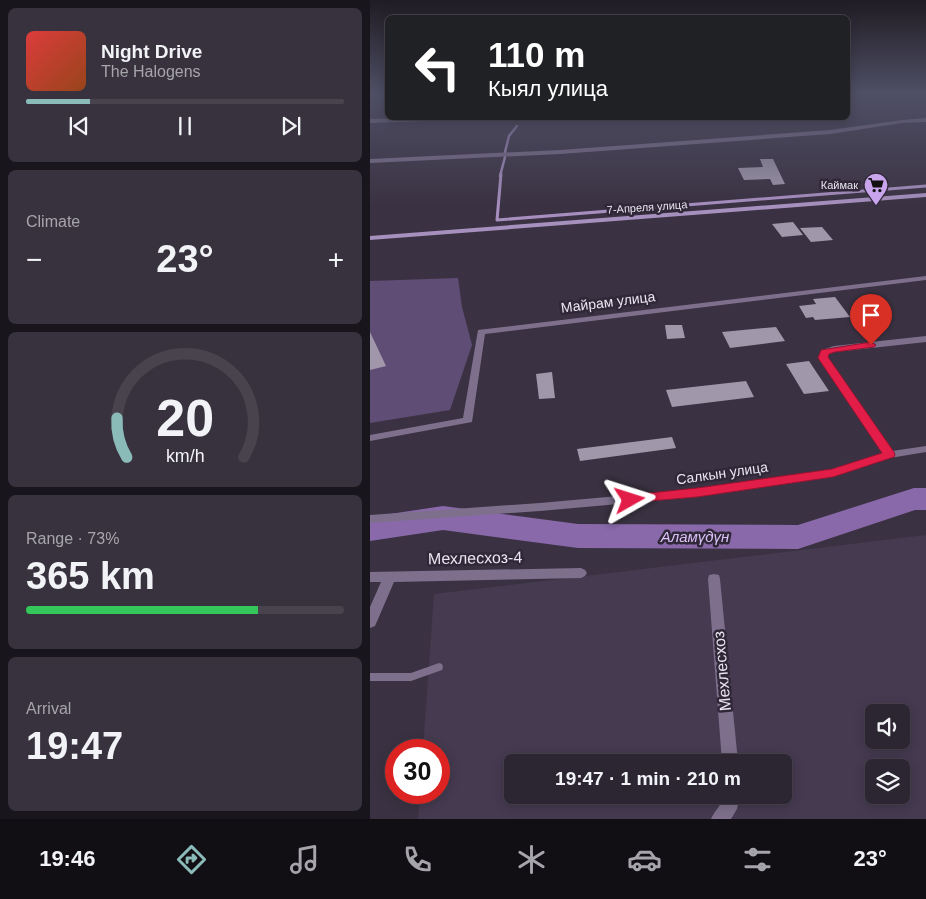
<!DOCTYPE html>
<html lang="en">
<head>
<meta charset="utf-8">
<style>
	:root { --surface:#2c2632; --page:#38323e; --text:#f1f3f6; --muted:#a6a5ac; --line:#48434d; --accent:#8bbbb9 }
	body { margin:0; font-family:Arial,sans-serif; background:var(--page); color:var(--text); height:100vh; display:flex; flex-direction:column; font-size:19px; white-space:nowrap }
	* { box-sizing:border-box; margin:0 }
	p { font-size:16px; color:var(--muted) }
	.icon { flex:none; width:28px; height:28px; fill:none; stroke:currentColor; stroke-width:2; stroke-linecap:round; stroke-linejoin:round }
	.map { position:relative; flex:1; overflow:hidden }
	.panel { display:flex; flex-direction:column; gap:8px; padding:8px; background:#18151c; width:370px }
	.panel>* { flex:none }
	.guide { position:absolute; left:15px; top:15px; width:465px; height:105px; border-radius:8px; box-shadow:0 2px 12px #0003,0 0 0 1px var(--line); background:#202124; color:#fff; overflow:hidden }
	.fabs { position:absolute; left:495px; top:704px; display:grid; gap:10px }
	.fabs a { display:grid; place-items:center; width:45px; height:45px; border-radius:8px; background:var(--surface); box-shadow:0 2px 12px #0003,0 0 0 1px var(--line); font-size:25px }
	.speed { position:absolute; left:15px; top:739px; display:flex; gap:10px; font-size:25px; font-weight:700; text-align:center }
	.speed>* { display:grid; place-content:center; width:65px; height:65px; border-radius:50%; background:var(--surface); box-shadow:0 2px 12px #0003,0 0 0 1px var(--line); line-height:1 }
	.speed .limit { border:8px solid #d22; background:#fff; color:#111 }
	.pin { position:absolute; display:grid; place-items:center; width:42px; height:42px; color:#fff; margin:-51px -21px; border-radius:50% 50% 50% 0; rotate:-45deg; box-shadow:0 0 5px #0007 }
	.pin .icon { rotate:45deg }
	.me { position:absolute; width:55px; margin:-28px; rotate:84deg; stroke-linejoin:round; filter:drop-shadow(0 0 4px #0008) }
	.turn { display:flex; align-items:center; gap:18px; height:105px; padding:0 20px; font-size:22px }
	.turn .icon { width:65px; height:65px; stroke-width:2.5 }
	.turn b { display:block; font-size:35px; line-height:42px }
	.big { font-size:38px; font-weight:700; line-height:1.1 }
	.panel .tile { flex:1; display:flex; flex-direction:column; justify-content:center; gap:8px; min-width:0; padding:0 18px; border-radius:8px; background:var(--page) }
	.panel .dial { align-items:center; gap:0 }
	.dial svg { height:130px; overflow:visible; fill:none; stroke:var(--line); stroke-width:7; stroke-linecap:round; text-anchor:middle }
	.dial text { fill:var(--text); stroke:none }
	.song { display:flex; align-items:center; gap:15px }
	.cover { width:60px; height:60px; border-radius:8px; background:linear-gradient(135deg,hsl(0 70% 55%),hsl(20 70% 35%)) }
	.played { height:5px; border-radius:2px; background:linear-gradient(90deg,var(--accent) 20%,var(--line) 20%) }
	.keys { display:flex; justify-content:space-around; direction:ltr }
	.heat { display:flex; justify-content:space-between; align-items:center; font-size:28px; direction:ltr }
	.charge { height:8px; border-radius:4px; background:linear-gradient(90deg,#34c759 73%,var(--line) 0) }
	.trip { position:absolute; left:134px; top:754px; width:288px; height:50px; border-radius:8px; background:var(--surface); box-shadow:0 2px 12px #0003,0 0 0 1px var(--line); font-weight:700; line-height:50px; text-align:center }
	.menu { display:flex; height:80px; justify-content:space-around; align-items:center; background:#120f14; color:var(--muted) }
	.menu .icon { width:35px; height:35px }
	.menu .on { color:var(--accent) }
	.menu b { font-size:22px; color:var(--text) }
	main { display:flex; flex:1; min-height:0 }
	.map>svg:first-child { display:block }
</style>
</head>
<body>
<main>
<section class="panel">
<div class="tile">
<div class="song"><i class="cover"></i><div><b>Night Drive</b><p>The Halogens</p></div></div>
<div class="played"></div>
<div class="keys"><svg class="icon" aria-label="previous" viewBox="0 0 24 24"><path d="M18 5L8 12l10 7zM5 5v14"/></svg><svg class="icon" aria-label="pause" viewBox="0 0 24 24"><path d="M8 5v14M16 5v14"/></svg><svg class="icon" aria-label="next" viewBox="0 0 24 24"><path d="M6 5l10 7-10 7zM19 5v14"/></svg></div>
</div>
<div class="tile"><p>Climate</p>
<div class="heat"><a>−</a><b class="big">23°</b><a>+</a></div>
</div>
<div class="tile dial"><svg viewBox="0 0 100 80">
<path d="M14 69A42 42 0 1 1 86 69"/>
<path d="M14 69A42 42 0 0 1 8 45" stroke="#8bbbb9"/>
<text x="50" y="56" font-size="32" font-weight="700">20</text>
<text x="50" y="72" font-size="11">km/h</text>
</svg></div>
<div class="tile"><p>Range · 73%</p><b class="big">365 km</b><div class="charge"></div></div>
<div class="tile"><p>Arrival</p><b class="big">19:47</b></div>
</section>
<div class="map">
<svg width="556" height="819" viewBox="0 0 556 819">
	<rect width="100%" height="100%" fill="#3a3242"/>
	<path fill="#453a50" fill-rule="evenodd" d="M 556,535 L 556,819 L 48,819 L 50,793 L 69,792 L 69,750 L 53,750 L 64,594 ZM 504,712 L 531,712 L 531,740 L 504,740 ZM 142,762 L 412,762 L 412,795 L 142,795 ZM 504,768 L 531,768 L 531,795 L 504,795 Z"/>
	<path fill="#604d75" d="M 88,278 L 92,307 L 102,345 L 80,410 L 0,423 L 0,281 Z"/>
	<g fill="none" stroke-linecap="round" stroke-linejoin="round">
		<path stroke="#a68ebf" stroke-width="2.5" d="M 135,152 L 139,136 L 147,126
			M 130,176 L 135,157"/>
		<path stroke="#a68ebf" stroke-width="3" d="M 131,174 L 127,220 L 556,186"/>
		<path fill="#8969aa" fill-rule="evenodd" d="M 544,488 L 556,488 L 556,510 L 545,510 L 428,549 L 208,548 L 73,530 L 0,541 L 0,517 L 73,506 L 208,524 L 428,525 Z"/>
	</g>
	<path fill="#a097ab" d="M 390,159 L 403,159 L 415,184 L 403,185 L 400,179 L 374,180 L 368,168 L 393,167 Z
		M 423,222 L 433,235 L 412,237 L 402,224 Z
		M 452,227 L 463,240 L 441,242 L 430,228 Z
		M 465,297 L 480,317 L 445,320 L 443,317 L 436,318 L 429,306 L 446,304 L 443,299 Z
		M 295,325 L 312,325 L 315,338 L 297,339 Z
		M 406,327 L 415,341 L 360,348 L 352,332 Z
		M 0,332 L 16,366 L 0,370 Z
		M 439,361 L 459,391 L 434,394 L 416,364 Z
		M 182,372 L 185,398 L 169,399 L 166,374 Z
		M 376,381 L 384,397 L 302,407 L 296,390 Z
		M 302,437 L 306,448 L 210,461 L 207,449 Z"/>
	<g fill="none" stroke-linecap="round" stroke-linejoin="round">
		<path fill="#7e708d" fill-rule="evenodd" d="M 69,663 L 72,664 L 73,667 L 72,670 L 41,681 L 0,681 L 0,673 L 41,673 Z"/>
		<path fill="#7e708d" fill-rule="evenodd" d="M 53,118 L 86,118 L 83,120 L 0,123 L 0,119 Z
			M 556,118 L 556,122 L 532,123 L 460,134 L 190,154 L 0,163 L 0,159 L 190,150 L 460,130 L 532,120 Z
			M 556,276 L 556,280 L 115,334 L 102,422 L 0,441 L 0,435 L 93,418 L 108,330 Z
			M 556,336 L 556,342 L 465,352 L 459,354 L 458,357 L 522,451 L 556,446 L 556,452 L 520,458 L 463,477 L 327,497 L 170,511 L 0,523 L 0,515 L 170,503 L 327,489 L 462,469 L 512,453 L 448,357 L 452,350 L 464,346 Z
			M 211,568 L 215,570 L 217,573 L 215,576 L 211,578 L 24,582 L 5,626 L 0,628 L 0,607 L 11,582 L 0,582 L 0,572 Z
			M 344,574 L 349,575 L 350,579 L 368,762 L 352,762 L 338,579 L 339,575 Z
			M 354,795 L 370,795 L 367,809 L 361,819 L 341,819 C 345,810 352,805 354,795 Z"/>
		<path fill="#a690be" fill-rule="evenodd" d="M 556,193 L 556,197 L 0,240 L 0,236 Z"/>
	</g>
	<linearGradient id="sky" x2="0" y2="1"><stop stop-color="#201c24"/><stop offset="0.45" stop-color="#4f4f65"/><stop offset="1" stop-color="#4f4f65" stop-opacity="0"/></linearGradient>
	<rect width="556" height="206" fill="url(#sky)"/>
	<path fill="#e11d48" stroke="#92132f" d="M 501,342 L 506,345 L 504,347 L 465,352 L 459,354 L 458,357 L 524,452 L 525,455 L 524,457 L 463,477 L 327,497 L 256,503 L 254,500 L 256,496 L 260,495 L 327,488 L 462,469 L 512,453 L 448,358 L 451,350 Z"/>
	<defs>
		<symbol id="supermarket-pin" viewBox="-11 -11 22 30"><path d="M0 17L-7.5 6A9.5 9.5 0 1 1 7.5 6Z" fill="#c9a5ee" stroke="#302838"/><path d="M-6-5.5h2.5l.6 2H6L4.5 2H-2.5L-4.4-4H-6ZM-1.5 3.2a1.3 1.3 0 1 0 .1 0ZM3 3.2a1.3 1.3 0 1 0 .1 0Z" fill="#111"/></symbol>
	</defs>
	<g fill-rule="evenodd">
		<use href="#supermarket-pin" x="492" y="171" width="28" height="38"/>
	</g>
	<g text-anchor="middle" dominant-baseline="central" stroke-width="5" stroke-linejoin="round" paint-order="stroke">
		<g font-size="11" fill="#e9e4ef" stroke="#302838" text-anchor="end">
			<text x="488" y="185">Каймак</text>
		</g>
		<g font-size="11" fill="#e9e4ef" stroke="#302838">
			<text transform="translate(277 207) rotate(-4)">7-Апреля улица</text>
		</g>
		<g font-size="14" fill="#e9e4ef" stroke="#302838">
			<text transform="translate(238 302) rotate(-7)">Майрам улица</text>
			<text transform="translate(352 473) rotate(-8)">Салкын улица</text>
		</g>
		<g font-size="15" font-style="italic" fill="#dbc1f8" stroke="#302838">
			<text x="325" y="536">Аламүдүн</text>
		</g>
		<g font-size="16" fill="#e9e4ef" stroke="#302838">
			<text transform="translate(105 558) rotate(-1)">Мехлесхоз-4</text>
			<text transform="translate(352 671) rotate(-95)">Мехлесхоз</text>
		</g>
	</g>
</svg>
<div class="fabs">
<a><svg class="icon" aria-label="sound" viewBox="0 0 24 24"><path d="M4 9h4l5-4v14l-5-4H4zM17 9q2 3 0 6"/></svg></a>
<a><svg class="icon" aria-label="layers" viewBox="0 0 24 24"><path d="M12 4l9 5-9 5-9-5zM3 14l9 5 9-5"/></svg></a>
</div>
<div class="speed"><div class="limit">30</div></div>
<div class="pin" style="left:501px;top:345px;background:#d93025"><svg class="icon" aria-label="arrive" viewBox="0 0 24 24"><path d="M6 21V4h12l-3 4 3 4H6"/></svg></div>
<svg class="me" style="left:260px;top:500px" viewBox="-20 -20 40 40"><path d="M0-17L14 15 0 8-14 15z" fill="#e11d48" stroke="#fff" stroke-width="4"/></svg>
<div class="trip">19:47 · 1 min · 210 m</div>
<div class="guide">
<div class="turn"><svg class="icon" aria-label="left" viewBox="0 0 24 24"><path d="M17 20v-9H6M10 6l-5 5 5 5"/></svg><div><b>110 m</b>Кыял улица</div></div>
</div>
</div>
</main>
<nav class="menu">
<b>19:46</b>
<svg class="icon on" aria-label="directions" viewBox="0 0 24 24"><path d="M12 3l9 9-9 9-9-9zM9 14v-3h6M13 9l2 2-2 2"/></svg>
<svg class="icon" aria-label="music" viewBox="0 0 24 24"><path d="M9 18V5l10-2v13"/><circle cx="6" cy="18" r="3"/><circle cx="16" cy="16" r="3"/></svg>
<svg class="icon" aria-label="phone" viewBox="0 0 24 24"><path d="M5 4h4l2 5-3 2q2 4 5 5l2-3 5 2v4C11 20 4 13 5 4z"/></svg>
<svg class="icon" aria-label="climate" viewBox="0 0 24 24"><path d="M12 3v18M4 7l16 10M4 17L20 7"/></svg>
<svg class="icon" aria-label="car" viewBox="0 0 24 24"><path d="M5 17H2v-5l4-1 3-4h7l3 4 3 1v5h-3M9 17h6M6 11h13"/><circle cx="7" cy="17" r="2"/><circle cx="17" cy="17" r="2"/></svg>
<svg class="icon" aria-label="filters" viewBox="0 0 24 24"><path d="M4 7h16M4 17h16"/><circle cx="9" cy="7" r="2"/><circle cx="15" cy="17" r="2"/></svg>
<b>23°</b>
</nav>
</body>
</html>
